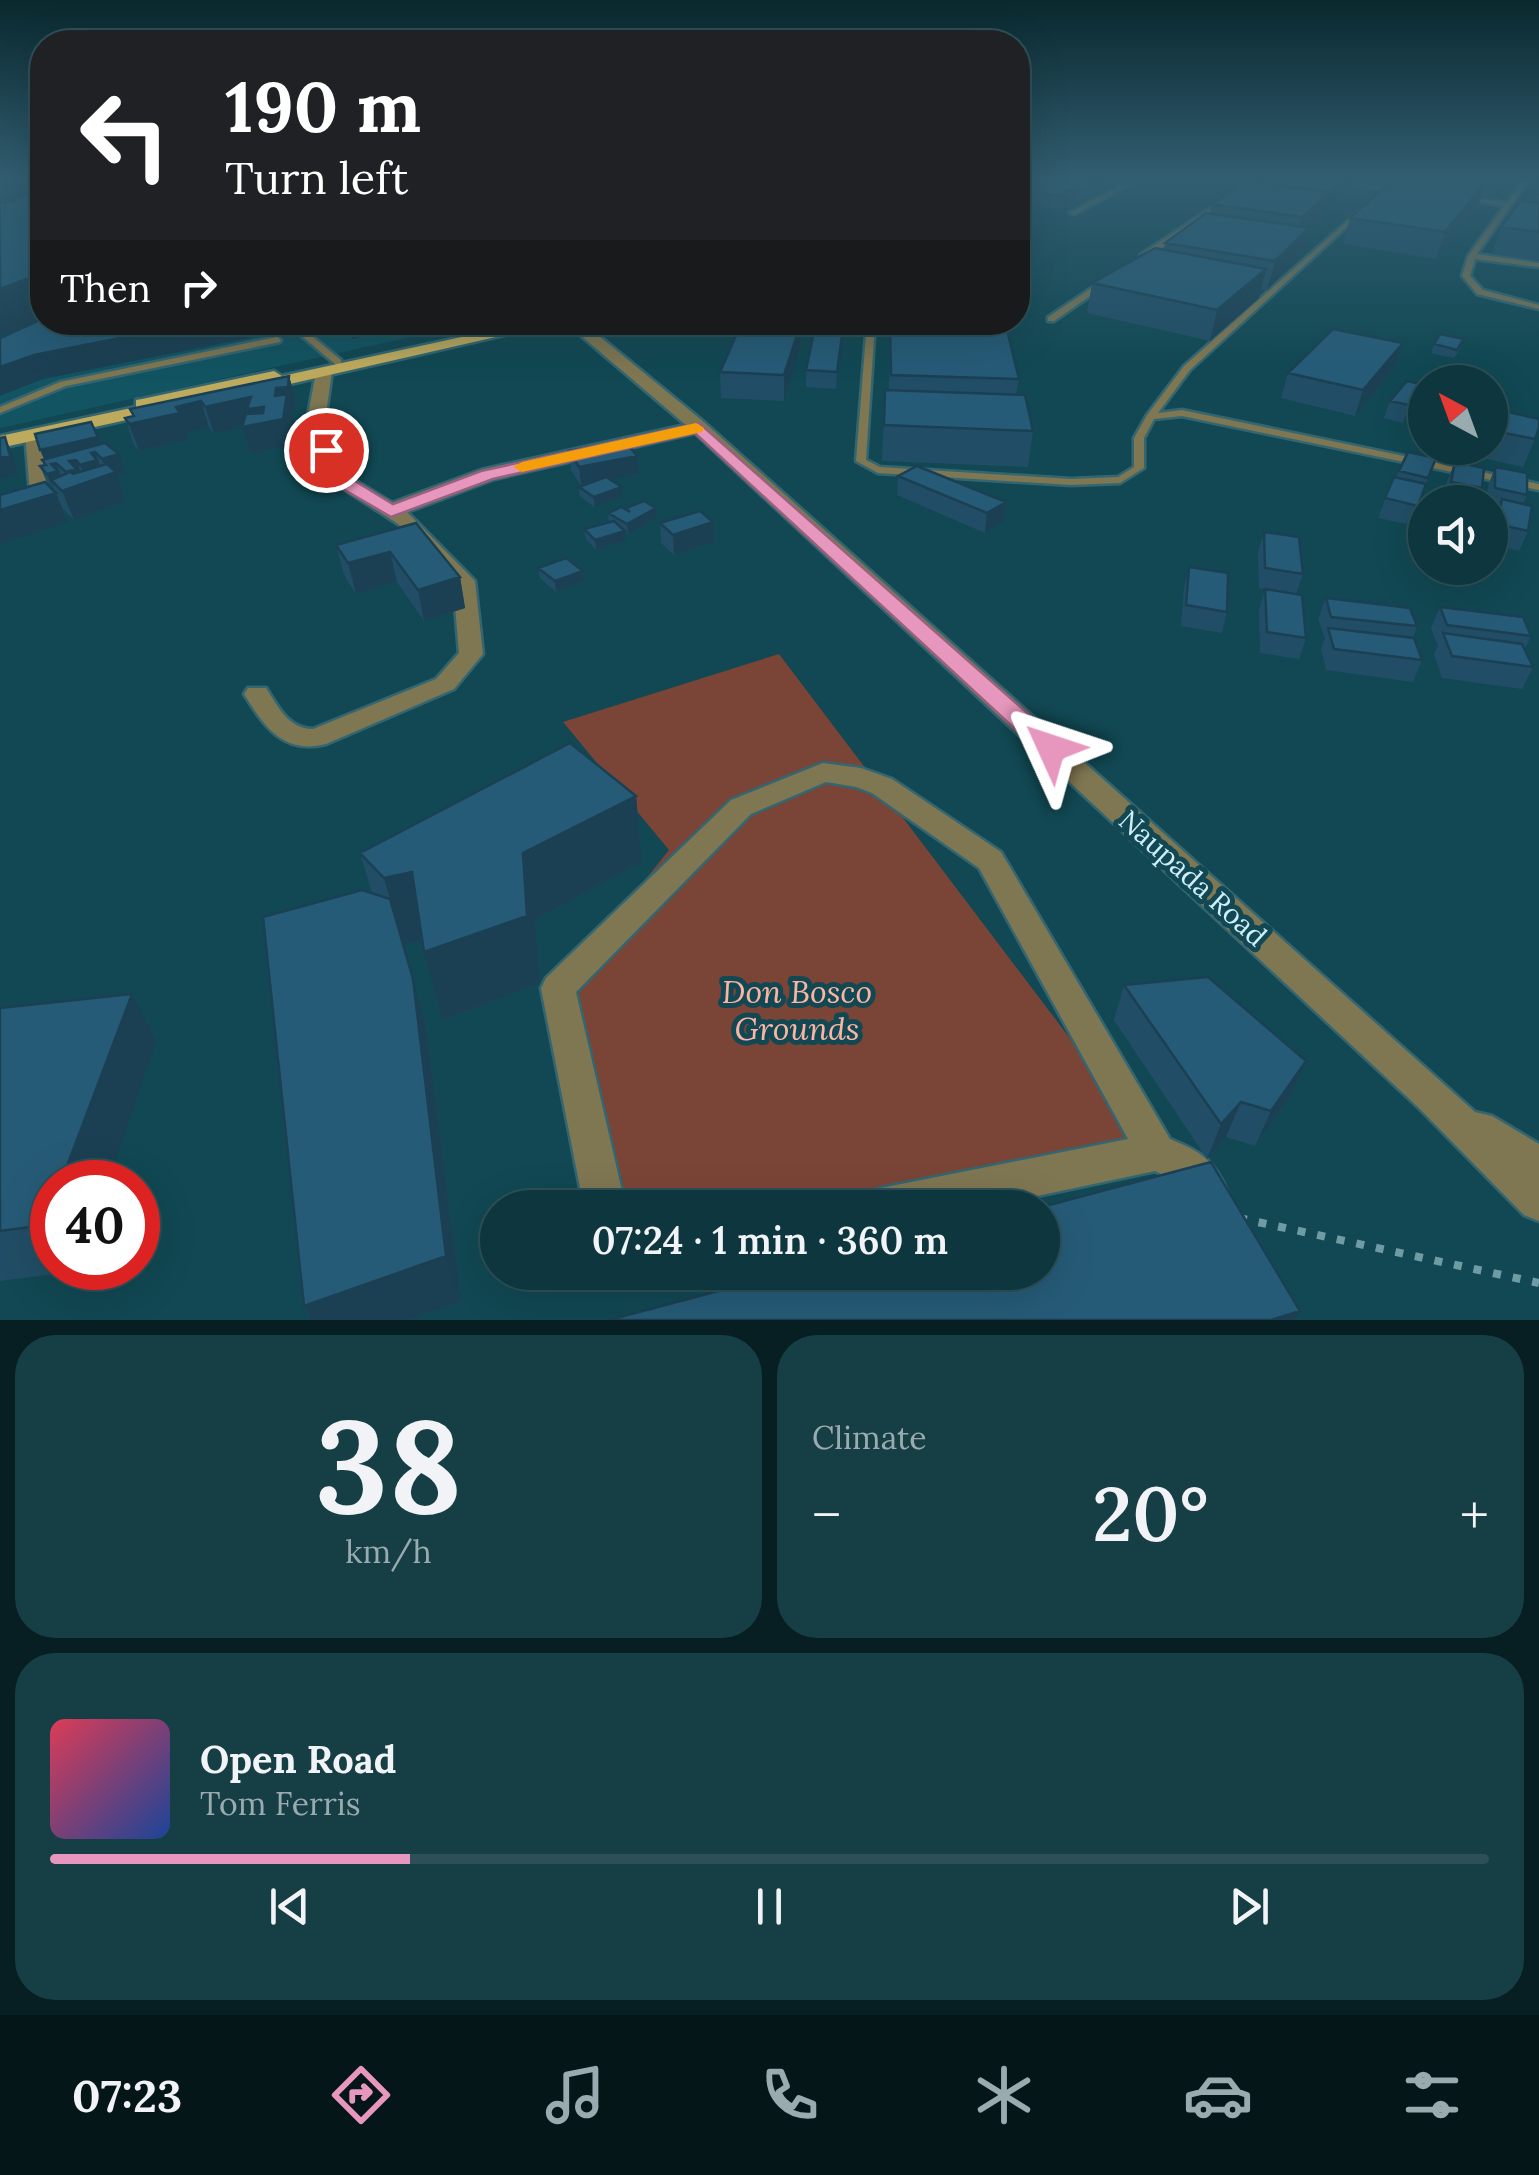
<!DOCTYPE html>
<html lang="en">
<head>
<meta charset="utf-8">
<style>
	:root { --surface:#0d363e; --page:#163e45; --text:#f1f3f6; --muted:#9aabb0; --line:#2d5058; --accent:#e797bd }
	body { margin:0; font-family:Lora,serif; background:var(--page); color:var(--text); height:100vh; display:flex; flex-direction:column; font-size:38px; white-space:nowrap }
	* { box-sizing:border-box; margin:0 }
	p { font-size:32px; color:var(--muted) }
	.icon { flex:none; width:55px; height:55px; fill:none; stroke:currentColor; stroke-width:2; stroke-linecap:round; stroke-linejoin:round }
	.map { position:relative; height:1320px; overflow:hidden }
	.sheet { display:flex; flex-direction:column; gap:15px; padding:15px; background:#071e22; flex:1 }
	.sheet>* { flex:none }
	.hud { position:absolute; left:30px; top:30px; width:1000px; height:305px; border-radius:40px; box-shadow:0 10px 40px #0002,0 0 0 2px var(--line); background:#202124; color:#fff; overflow:hidden }
	.needle { width:65px; rotate:319deg }
	.fabs { position:absolute; left:1408px; top:365px; display:grid; gap:20px }
	.fabs a { display:grid; place-items:center; width:100px; height:100px; border-radius:50%; background:var(--surface); box-shadow:0 10px 40px #0002,0 0 0 2px var(--line); font-size:50px }
	.speed { position:absolute; left:30px; top:1160px; display:flex; gap:20px; font-size:50px; font-weight:700; text-align:center }
	.speed>* { display:grid; place-content:center; width:130px; height:130px; border-radius:50%; background:var(--surface); box-shadow:0 10px 40px #0002,0 0 0 2px var(--line); line-height:1 }
	.speed .limit { border:15px solid #d22; background:#fff; color:#111 }
	.pin { position:absolute; display:grid; place-items:center; width:85px; height:85px; color:#fff; margin:-42px; border:5px solid #fff; border-radius:50%; box-shadow:0 2px 10px #0007 }
	.me { position:absolute; width:110px; margin:-55px; rotate:312deg; stroke-linejoin:round; filter:drop-shadow(0 0 8px #0008) }
	.turn { display:flex; align-items:center; gap:35px; height:210px; padding:0 30px; font-size:45px }
	.turn .icon { width:130px; height:130px; stroke-width:2.5 }
	.turn b { display:block; font-size:70px; line-height:85px }
	.then { display:flex; align-items:center; height:95px; padding:0 30px; background:#0003; gap:20px; font-size:38px }
	.big { font-size:75px; font-weight:600; line-height:1.1 }
	.sheet .card { flex:1; display:flex; flex-direction:column; justify-content:center; gap:15px; min-width:0; padding:0 35px; border-radius:40px; background:var(--page) }
	.sheet .dial { align-items:center; gap:0 }
	.dial b { font-size:130px; line-height:1 }
	.song { display:flex; align-items:center; gap:30px }
	.cover { width:120px; height:120px; border-radius:15px; background:linear-gradient(135deg,hsl(350 70% 55%),hsl(220 70% 35%)) }
	.played { height:10px; border-radius:5px; background:linear-gradient(90deg,var(--accent) 25%,var(--line) 25%) }
	.keys { display:flex; justify-content:space-around; direction:ltr }
	.heat { display:flex; justify-content:space-between; align-items:center; font-size:55px; direction:ltr }
	.sheet .tiles { flex:1; display:grid; gap:15px; grid-template-columns:1fr 1fr }
	.card:last-child { grid-column:span 2 }
	.trip { position:absolute; left:480px; top:1190px; width:580px; height:100px; border-radius:50px; background:var(--surface); box-shadow:0 10px 40px #0002,0 0 0 2px var(--line); font-weight:600; line-height:100px; text-align:center }
	.menu { display:flex; height:160px; justify-content:space-around; align-items:center; background:#051619; color:var(--muted) }
	.menu .icon { width:70px; height:70px }
	.menu .active { color:var(--accent) }
	.menu b { font-size:45px; color:var(--text) }
	.map>svg:first-child { display:block }
</style>
</head>
<body>
<div class="map">
<svg width="1539" height="1320" viewBox="0 0 1539 1320">
	<rect width="100%" height="100%" fill="#114853"/>
	<path fill="#125462" d="M 0,232 L 42,322 L 474,323 L 0,428 Z"/>
	<path fill="#7a4537" d="M 779,654 L 1156,1152 L 881,1207 L 605,1207 L 558,988 L 669,850 L 563,722 Z"/>
	<g fill="none" stroke-linecap="round" stroke-linejoin="round">
		<defs>
			<path id="service" d="M 1132,180 L 1138,180 L 1075,214 L 1070,213 Z
				M 1324,180 L 1336,180 L 1404,190 L 1401,192 Z
				M 1523,180 L 1529,180 L 1477,254 L 1539,263 L 1539,267 L 1475,259 L 1470,276 L 1483,290 L 1539,305 L 1539,309 L 1477,294 L 1462,276 L 1468,256 L 1504,206 L 1459,198 L 1462,196 L 1507,203 Z
				M 1223,200 L 1228,201 L 1146,259 L 1140,259 L 1140,255 Z
				M 1360,210 L 1362,213 L 1190,370 L 1158,413 L 1182,410 L 1539,484 L 1539,490 L 1182,416 L 1154,419 L 1144,438 L 1144,468 L 1120,483 L 1071,485 L 878,473 L 856,461 L 867,322 L 875,322 L 866,460 L 880,467 L 1071,479 L 1118,477 L 1134,467 L 1134,438 L 1147,415 L 1184,366 Z
				M 1102,281 L 1109,283 L 1054,321 L 1048,321 L 1048,317 Z
				M 285,322 L 295,322 L 341,360 L 341,364 L 335,364 Z
				M 438,322 L 449,322 L 469,336 L 462,338 Z
				M 277,337 L 281,340 L 280,342 L 66,386 L 0,413 L 0,407 L 60,382 Z"/>
			<path id="minor" d="M 324,367 L 332,372 L 325,421 L 346,475 L 392,503 L 481,470 L 699,422 L 708,427 L 699,432 L 494,479 L 407,512 L 475,581 L 483,654 L 454,689 L 326,744 C 283,755 264,726 244,694 L 248,688 L 266,688 C 278,706 288,729 313,729 L 436,679 L 459,653 L 453,582 L 398,524 L 327,478 L 307,421 L 316,372 Z
				M 34,429 L 43,434 L 48,499 L 45,503 L 0,516 L 0,504 L 30,494 L 25,434 Z
				M 823,763 L 861,768 L 892,779 L 1001,852 L 1170,1139 C 1202,1152 1214,1160 1228,1193 L 1222,1207 L 1208,1213 C 1184,1203 1181,1182 1155,1171 L 980,1208 L 860,1208 L 866,1194 L 881,1188 L 1128,1139 L 979,868 L 872,793 L 856,787 L 826,782 L 751,814 L 576,992 L 626,1208 L 584,1208 L 541,988 L 546,978 L 731,800 Z"/>
			<path id="tertiary" d="M 565,322 L 582,322 L 705,423 L 1475,1112 L 1492,1116 L 1539,1144 L 1539,1221 L 1524,1215 L 1419,1108 L 693,431 Z"/>
			<path id="primary" d="M 531,322 L 561,322 L 259,391 L 251,386 L 167,404 L 167,411 L 0,448 L 0,436 L 136,407 L 136,400 L 142,399 L 274,371 L 282,376 Z"/>
		</defs>
		<use href="#service" stroke="#336671" stroke-width="5"/>
		<use href="#minor" stroke="#336671" stroke-width="5"/>
		<use href="#tertiary" stroke="#336671" stroke-width="5"/>
		<use href="#primary" stroke="#336671" stroke-width="5"/>
		<path stroke="#6f9ba4" stroke-width="8" stroke-dasharray="8 12" stroke-linecap="butt" d="M 1239,1218 L 1539,1283"/>
		<use href="#service" fill="#7f7652" fill-rule="evenodd"/>
		<use href="#minor" fill="#7f7652" fill-rule="evenodd"/>
		<use href="#tertiary" fill="#7f7652" fill-rule="evenodd"/>
		<use href="#primary" fill="#bdaa5d" fill-rule="evenodd"/>
	</g>
	<path fill="#214e66" d="M 1043,180 L 1101,180 L 1101,184 L 1088,191 L 1078,189 L 1076,198 L 1057,209 L 1020,203 L 1022,190 Z
		M 1253,180 L 1508,180 L 1493,200 L 1481,198 L 1479,204 L 1436,259 L 1343,244 L 1350,218 L 1386,185 L 1355,181 L 1354,184 L 1338,195 L 1337,199 L 1325,209 L 1323,217 L 1308,231 L 1302,255 L 1267,290 L 1261,289 L 1259,298 L 1210,341 L 1087,313 L 1092,283 L 1164,250 L 1165,243 L 1210,213 L 1212,204 Z
		M 1539,181 L 1539,261 L 1492,254 L 1501,227 L 1531,201 Z
		M 330,322 L 423,322 L 352,339 Z
		M 890,322 L 1019,379 L 1016,395 L 1033,431 L 1028,467 L 882,461 L 885,390 L 889,390 Z
		M 843,328 L 843,344 L 836,389 L 806,387 L 806,370 Z
		M 1434,344 L 1461,347 L 1454,358 L 1431,353 Z
		M 801,347 L 784,401 L 721,398 L 720,372 Z
		M 1395,367 L 1355,416 L 1281,398 L 1288,373 Z
		M 289,376 L 296,401 L 295,413 L 292,413 L 294,420 L 290,446 L 250,454 L 242,427 L 214,434 L 209,427 L 186,433 L 188,440 L 139,451 L 134,445 L 125,418 L 133,417 L 130,409 Z
		M 1425,385 L 1419,402 L 1403,423 L 1384,418 L 1390,401 Z
		M 1490,408 L 1535,439 L 1523,467 L 1438,448 L 1490,448 Z
		M 100,445 L 126,473 L 117,476 L 126,501 L 74,520 L 63,509 L 68,522 L 48,485 L 40,466 L 44,465 L 42,460 Z
		M 569,451 L 637,456 L 639,474 L 610,480 L 622,497 L 594,507 L 580,496 L 579,487 L 581,486 L 571,470 Z
		M 1408,452 L 1436,458 L 1411,525 L 1378,518 L 1394,477 L 1396,477 Z
		M 1455,462 L 1482,488 L 1478,497 L 1444,502 L 1447,481 Z
		M 1495,467 L 1527,495 L 1523,504 L 1528,531 L 1519,551 L 1490,544 L 1494,519 L 1497,510 L 1490,508 L 1490,502 L 1487,502 L 1488,486 Z
		M 898,476 L 1006,502 L 1003,522 L 985,533 L 897,495 Z
		M 626,508 L 656,508 L 657,518 L 628,534 L 625,532 L 626,541 L 596,550 L 586,539 L 584,529 L 609,522 L 608,513 L 626,510 Z
		M 713,522 L 714,542 L 674,555 L 661,543 L 660,523 Z
		M 416,523 L 460,577 L 465,608 L 424,621 L 397,582 L 356,594 L 344,575 L 336,545 Z
		M 1264,532 L 1303,574 L 1296,594 L 1306,638 L 1299,659 L 1260,653 L 1259,610 L 1265,589 L 1259,588 L 1258,552 Z
		M 1189,567 L 1227,612 L 1222,633 L 1181,626 L 1184,588 Z
		M 538,568 L 583,571 L 584,581 L 556,592 L 540,578 Z
		M 1326,598 L 1417,626 L 1413,638 L 1422,660 L 1413,682 L 1326,670 L 1321,649 L 1325,638 L 1318,619 Z
		M 1440,607 L 1531,636 L 1525,649 L 1533,667 L 1522,689 L 1442,678 L 1434,654 L 1438,646 L 1431,628 Z
		M 636,796 L 642,862 L 535,920 L 540,983 L 442,1020 L 422,941 L 403,945 L 426,1026 L 461,1301 L 408,1320 L 311,1320 L 304,1306 L 372,893 L 360,853 Z
		M 1124,985 L 1290,1097 L 1255,1146 L 1226,1137 L 1207,1159 L 1114,1020 Z
		M 0,1008 L 156,1041 L 52,1182 L 52,1268 L 79,1268 L 78,1271 L 0,1281 Z"/>
	<path fill="#1b4053" fill-rule="evenodd" d="M 1090,180 L 1101,180 L 1101,184 L 1088,191 Z
		M 1344,180 L 1355,180 L 1354,184 L 1340,195 Z
		M 1487,180 L 1479,204 L 1436,259 L 1445,232 Z
		M 1500,180 L 1508,180 L 1493,200 Z
		M 1342,181 L 1337,199 L 1325,209 L 1323,217 L 1308,231 L 1302,255 L 1267,290 L 1275,261 L 1296,241 L 1302,217 Z
		M 1078,186 L 1076,198 L 1057,209 L 1058,196 Z
		M 1266,269 L 1259,298 L 1210,341 L 1217,310 Z
		M 42,273 L 42,322 L 18,332 L 0,336 L 0,289 Z
		M 201,322 L 262,322 L 265,335 L 43,379 L 0,396 L 0,367 L 34,355 Z
		M 348,322 L 423,322 L 352,339 Z
		M 801,323 L 801,347 L 784,401 L 784,375 Z
		M 843,328 L 843,344 L 836,389 L 837,372 Z
		M 1403,343 L 1395,367 L 1355,416 L 1363,390 Z
		M 289,376 L 296,401 L 295,413 L 292,413 L 294,420 L 290,446 L 250,454 L 242,427 L 214,434 L 205,407 L 251,397 L 275,396 L 276,388 Z
		M 1425,385 L 1419,402 L 1403,423 L 1409,405 Z
		M 201,401 L 209,427 L 186,433 L 188,440 L 139,451 L 129,424 L 176,407 Z
		M 5,437 L 13,455 L 18,475 L 0,479 L 0,458 Z
		M 98,437 L 104,456 L 95,452 L 104,477 L 108,475 L 102,459 L 119,454 L 126,473 L 117,476 L 126,501 L 74,520 L 62,491 L 51,480 L 55,493 L 47,474 L 48,468 L 40,450 ZM 93,458 L 80,465 L 87,482 L 83,478 L 77,462 ZM 56,463 L 70,463 L 63,482 Z
		M 637,456 L 639,474 L 581,486 L 579,467 Z
		M 622,487 L 622,497 L 594,507 L 594,497 Z
		M 56,493 L 68,522 L 0,544 L 0,510 Z
		M 1006,502 L 1003,522 L 985,533 L 987,513 Z
		M 656,508 L 657,518 L 628,534 L 627,524 Z
		M 713,522 L 714,542 L 674,555 L 673,535 Z
		M 625,531 L 626,541 L 596,550 L 595,540 Z
		M 390,552 L 397,582 L 356,594 L 348,563 Z
		M 583,571 L 584,581 L 556,592 L 555,581 Z
		M 460,577 L 465,608 L 424,621 L 418,590 Z
		M 636,796 L 642,862 L 535,920 L 540,983 L 442,1020 L 424,952 L 523,853 Z
		M 412,872 L 430,939 L 403,945 L 384,878 Z
		M 413,979 L 426,1026 L 461,1301 L 408,1320 L 311,1320 L 304,1306 Z
		M 132,994 L 156,1041 L 108,1182 L 61,1182 Z
		M 1306,1061 L 1290,1097 L 1255,1146 L 1271,1111 Z
		M 1241,1102 L 1226,1137 L 1207,1159 L 1221,1124 Z
		M 52,1205 L 52,1235 L 45,1225 Z
		M 1300,1311 L 1295,1320 L 1271,1320 Z"/>
	<path fill="#265b77" stroke="#1b4053" stroke-width="2.5" d="M 1042,180 L 1078,186 L 1058,196 L 1022,190 Z
		M 1253,180 L 1332,180 L 1342,181 L 1329,192 L 1250,181 Z
		M 1392,180 L 1487,180 L 1445,232 L 1350,218 Z
		M 1245,181 L 1330,192 L 1302,217 L 1212,204 Z
		M 1539,181 L 1539,195 L 1533,195 Z
		M 42,193 L 42,273 L 0,289 L 0,203 L 16,201 L 14,197 Z
		M 1521,200 L 1539,203 L 1539,232 L 1501,227 Z
		M 1206,213 L 1309,228 L 1275,261 L 1165,243 Z
		M 1155,248 L 1266,269 L 1217,310 L 1092,283 Z
		M 42,319 L 42,322 L 201,322 L 34,355 L 0,367 L 0,338 Z
		M 742,322 L 801,323 L 784,375 L 720,372 Z
		M 890,322 L 1005,322 L 1019,379 L 891,375 Z
		M 815,327 L 843,328 L 837,372 L 806,370 Z
		M 1333,329 L 1403,343 L 1363,390 L 1288,373 Z
		M 1440,334 L 1464,339 L 1457,350 L 1434,344 Z
		M 289,376 L 288,387 L 276,388 L 275,396 L 287,394 L 283,419 L 242,427 L 246,414 L 263,413 L 264,407 L 247,409 L 251,397 L 205,407 L 201,401 L 176,407 L 180,413 L 129,424 L 125,418 L 134,416 L 130,409 Z
		M 1407,381 L 1425,385 L 1409,405 L 1390,401 Z
		M 885,390 L 1025,395 L 1033,431 L 884,425 Z
		M 1490,408 L 1539,419 L 1539,428 L 1535,439 L 1490,430 Z
		M 91,422 L 98,437 L 40,450 L 35,434 Z
		M 5,437 L 10,456 L 0,458 L 0,438 Z
		M 625,441 L 637,456 L 579,467 L 569,451 Z
		M 105,443 L 119,454 L 102,459 L 95,452 L 91,453 L 97,460 L 80,465 L 76,460 L 69,461 L 76,469 L 66,472 L 56,463 L 51,464 L 58,471 L 47,474 L 40,466 L 46,465 L 42,460 Z
		M 1408,452 L 1436,458 L 1428,478 L 1399,471 Z
		M 1455,462 L 1484,468 L 1482,488 L 1451,482 Z
		M 107,464 L 116,472 L 62,491 L 51,480 L 70,472 L 73,474 Z
		M 917,466 L 1006,502 L 987,513 L 898,476 Z
		M 1495,467 L 1527,473 L 1527,495 L 1495,488 Z
		M 606,477 L 622,487 L 594,497 L 579,487 Z
		M 1394,477 L 1426,484 L 1418,506 L 1385,498 Z
		M 45,482 L 56,493 L 0,510 L 0,495 Z
		M 1450,490 L 1479,497 L 1477,502 L 1445,502 Z
		M 1502,499 L 1532,506 L 1528,531 L 1497,524 Z
		M 644,501 L 656,508 L 627,524 L 608,513 L 621,507 L 630,512 L 626,508 Z
		M 700,511 L 713,522 L 673,535 L 660,523 Z
		M 614,521 L 625,531 L 595,540 L 584,529 Z
		M 416,523 L 460,577 L 418,590 L 390,552 L 348,563 L 336,545 Z
		M 1264,532 L 1299,537 L 1303,574 L 1265,568 Z
		M 566,558 L 583,571 L 555,581 L 538,568 Z
		M 1189,567 L 1228,573 L 1227,612 L 1186,605 Z
		M 1265,589 L 1302,595 L 1306,638 L 1267,632 Z
		M 1326,598 L 1410,608 L 1417,626 L 1331,617 Z
		M 1440,607 L 1523,617 L 1531,636 L 1447,625 Z
		M 1328,628 L 1414,638 L 1422,660 L 1334,649 Z
		M 1443,633 L 1522,644 L 1533,667 L 1452,656 Z
		M 570,743 L 636,796 L 523,853 L 527,916 L 424,952 L 412,872 L 384,878 L 360,853 Z
		M 362,890 L 390,899 L 413,979 L 446,1256 L 304,1306 L 263,917 Z
		M 1208,977 L 1306,1061 L 1271,1111 L 1241,1102 L 1221,1124 L 1124,985 Z
		M 132,994 L 61,1182 L 52,1182 L 52,1205 L 45,1225 L 0,1231 L 0,1008 Z
		M 1211,1162 L 1300,1311 L 1271,1320 L 609,1320 L 790,1272 L 1042,1272 L 1042,1208 L 1038,1208 Z"/>
	<linearGradient id="sky" x2="0" y2="1"><stop stop-color="#09282e"/><stop offset="0.49" stop-color="#325e71"/><stop offset="1" stop-color="#325e71" stop-opacity="0"/></linearGradient>
	<rect width="1539" height="364" fill="url(#sky)"/>
	<path fill="#e797bd" stroke="#96627b" stroke-width="2.5" d="M 699,423 L 1060,742 L 1063,748 L 1060,754 L 1042,754 L 695,433 L 493,479 L 391,517 L 331,482 L 318,450 L 333,446 L 345,475 L 393,504 L 481,471 Z"/>
	<path fill="#f59e0b" d="M 696,423 L 704,428 L 702,432 L 522,472 L 513,467 L 522,462 Z"/>
	<g text-anchor="middle" dominant-baseline="central" stroke-width="10" stroke-linejoin="round" paint-order="stroke">
		<g font-size="28" fill="#ceeff7" stroke="#114853">
			<text transform="translate(1193 878) rotate(42)">Naupada Road</text>
		</g>
		<g font-size="32" font-style="italic" fill="#fdb5a3" stroke="#114853">
			<text x="797" y="991">Don Bosco<tspan x="797" dy="37">Grounds</tspan></text>
		</g>
	</g>
</svg>
<div class="fabs">
<a><svg class="needle" viewBox="-14 -14 28 28"><path d="M0-13l5 13h-10z" fill="#e53935"/><path d="M0 13l5-13h-10z" fill="#9aabb0"/></svg></a>
<a><svg class="icon" aria-label="sound" viewBox="0 0 24 24"><path d="M4 9h4l5-4v14l-5-4H4zM17 9q2 3 0 6"/></svg></a>
</div>
<div class="speed"><div class="limit">40</div></div>
<div class="pin" style="left:326px;top:450px;background:#d93025"><svg class="icon" aria-label="arrive" viewBox="0 0 24 24"><path d="M6 21V4h12l-3 4 3 4H6"/></svg></div>
<svg class="me" style="left:1051px;top:748px" viewBox="-20 -20 40 40"><path d="M0-17L14 15 0 8-14 15z" fill="#e797bd" stroke="#fff" stroke-width="4"/></svg>
<div class="trip">07:24 · 1 min · 360 m</div>
<div class="hud">
<div class="turn"><svg class="icon" aria-label="left" viewBox="0 0 24 24"><path d="M17 20v-9H6M10 6l-5 5 5 5"/></svg><div><b>190 m</b>Turn left</div></div>
<div class="then">Then<svg class="icon" aria-label="right" viewBox="0 0 24 24"><path d="M7 20v-9h11M14 6l5 5-5 5"/></svg></div>
</div>
</div>
<section class="sheet">
<div class="tiles">
<div class="card dial"><b>38</b><p>km/h</p></div>
<div class="card"><p>Climate</p>
<div class="heat"><a>−</a><b class="big">20°</b><a>+</a></div>
</div>
<div class="card">
<div class="song"><i class="cover"></i><div><b>Open Road</b><p>Tom Ferris</p></div></div>
<div class="played"></div>
<div class="keys"><svg class="icon" aria-label="previous" viewBox="0 0 24 24"><path d="M18 5L8 12l10 7zM5 5v14"/></svg><svg class="icon" aria-label="pause" viewBox="0 0 24 24"><path d="M8 5v14M16 5v14"/></svg><svg class="icon" aria-label="next" viewBox="0 0 24 24"><path d="M6 5l10 7-10 7zM19 5v14"/></svg></div>
</div>
</div>
</section>
<nav class="menu">
<b>07:23</b>
<svg class="icon active" aria-label="directions" viewBox="0 0 24 24"><path d="M12 3l9 9-9 9-9-9zM9 14v-3h6M13 9l2 2-2 2"/></svg>
<svg class="icon" aria-label="music" viewBox="0 0 24 24"><path d="M9 18V5l10-2v13"/><circle cx="6" cy="18" r="3"/><circle cx="16" cy="16" r="3"/></svg>
<svg class="icon" aria-label="phone" viewBox="0 0 24 24"><path d="M5 4h4l2 5-3 2q2 4 5 5l2-3 5 2v4C11 20 4 13 5 4z"/></svg>
<svg class="icon" aria-label="climate" viewBox="0 0 24 24"><path d="M12 3v18M4 7l16 10M4 17L20 7"/></svg>
<svg class="icon" aria-label="car" viewBox="0 0 24 24"><path d="M5 17H2v-5l4-1 3-4h7l3 4 3 1v5h-3M9 17h6M6 11h13"/><circle cx="7" cy="17" r="2"/><circle cx="17" cy="17" r="2"/></svg>
<svg class="icon" aria-label="filters" viewBox="0 0 24 24"><path d="M4 7h16M4 17h16"/><circle cx="9" cy="7" r="2"/><circle cx="15" cy="17" r="2"/></svg>
</nav>
</body>
</html>
